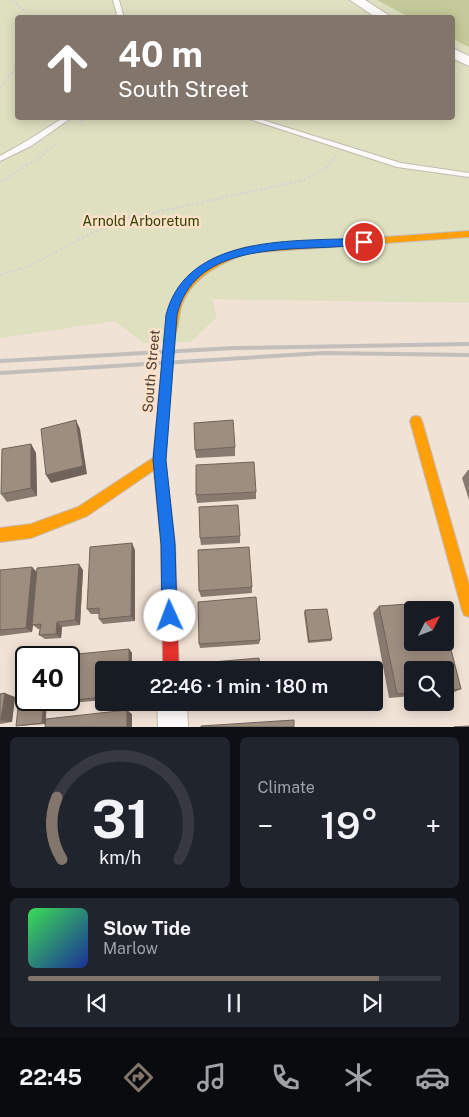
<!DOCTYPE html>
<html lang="en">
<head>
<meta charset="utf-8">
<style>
	:root { --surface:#171b24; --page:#20242c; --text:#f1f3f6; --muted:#9ea1a6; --line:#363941; --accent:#82756b }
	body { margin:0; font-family:"Public Sans",sans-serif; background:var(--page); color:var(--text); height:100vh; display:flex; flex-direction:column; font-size:19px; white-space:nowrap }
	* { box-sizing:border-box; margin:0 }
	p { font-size:16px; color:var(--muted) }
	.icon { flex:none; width:28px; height:28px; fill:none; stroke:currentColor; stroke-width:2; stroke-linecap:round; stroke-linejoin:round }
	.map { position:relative; height:727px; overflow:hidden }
	.side { display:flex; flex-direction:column; gap:10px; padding:10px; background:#0d0f14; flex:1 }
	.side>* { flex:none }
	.guide { position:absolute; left:15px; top:15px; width:440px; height:105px; border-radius:5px; box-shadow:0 2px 12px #0003; background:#82756b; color:#fff; overflow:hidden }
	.needle { width:32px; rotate:48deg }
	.fabs { position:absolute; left:404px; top:601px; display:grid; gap:10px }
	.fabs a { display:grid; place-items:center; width:50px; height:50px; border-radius:5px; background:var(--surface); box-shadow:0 2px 12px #0003; font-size:25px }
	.speed { position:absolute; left:15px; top:646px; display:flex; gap:10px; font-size:25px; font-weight:700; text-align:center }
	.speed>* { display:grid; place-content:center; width:65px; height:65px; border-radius:50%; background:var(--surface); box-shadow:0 2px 12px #0003; line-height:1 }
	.speed .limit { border:2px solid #111; border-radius:8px; background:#fff; color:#111 }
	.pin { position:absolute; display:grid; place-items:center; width:42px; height:42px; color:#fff; margin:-21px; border:2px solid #fff; border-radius:50%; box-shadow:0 1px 5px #0007 }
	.me { position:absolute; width:55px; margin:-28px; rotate:358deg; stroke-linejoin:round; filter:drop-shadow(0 0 4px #0008) }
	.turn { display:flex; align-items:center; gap:18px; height:105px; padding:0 20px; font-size:22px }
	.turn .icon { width:65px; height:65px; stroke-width:2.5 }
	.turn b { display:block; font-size:35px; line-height:42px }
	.big { font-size:38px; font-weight:600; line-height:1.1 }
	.side .widget { flex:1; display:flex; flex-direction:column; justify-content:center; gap:8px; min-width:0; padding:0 18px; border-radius:8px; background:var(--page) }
	.side .dial { align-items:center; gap:0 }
	.dial svg { height:130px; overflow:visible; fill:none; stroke:var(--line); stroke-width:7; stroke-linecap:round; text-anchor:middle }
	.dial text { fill:var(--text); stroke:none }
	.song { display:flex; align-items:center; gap:15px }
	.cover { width:60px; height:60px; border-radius:8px; background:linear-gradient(135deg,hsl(130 70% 55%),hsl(230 70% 35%)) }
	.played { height:5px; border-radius:2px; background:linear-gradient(90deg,var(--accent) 85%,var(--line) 85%) }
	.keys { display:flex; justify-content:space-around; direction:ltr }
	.heat { display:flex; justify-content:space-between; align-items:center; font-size:28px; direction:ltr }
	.side .tiles { flex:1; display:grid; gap:10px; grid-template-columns:1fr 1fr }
	.widget:last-child { grid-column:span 2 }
	.trip { position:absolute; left:95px; top:661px; width:288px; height:50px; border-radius:5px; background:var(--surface); box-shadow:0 2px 12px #0003; font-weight:600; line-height:50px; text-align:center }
	.tab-bar { display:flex; height:80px; justify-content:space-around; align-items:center; background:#090b0e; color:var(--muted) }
	.tab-bar .icon { width:35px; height:35px }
	.tab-bar .selected { color:var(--accent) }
	.tab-bar b { font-size:22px; color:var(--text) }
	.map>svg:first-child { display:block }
</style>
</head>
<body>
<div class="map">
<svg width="469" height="727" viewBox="0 0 469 727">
	<rect width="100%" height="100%" fill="#f0e2d5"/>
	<path fill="#dee0c0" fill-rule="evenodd" d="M 0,0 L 469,0 L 469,303 L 212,299 L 217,317 L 190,342 L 143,343 L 115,321 L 0,338 ZM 18,18 L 452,18 L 452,118 L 18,118 Z"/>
	<path fill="#c4ca99" d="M 377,0 L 469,0 L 469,47 L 453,39 L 452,18 L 409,17 Z"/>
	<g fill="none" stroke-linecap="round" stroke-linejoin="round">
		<defs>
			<path id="lane" d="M 113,0 L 119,0 L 124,18 L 118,18 Z
				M 63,118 L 71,118 L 31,146 L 0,161 L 0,156 L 25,142 Z
				M 246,118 L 256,118 L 401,163 L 469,173 L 469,177 L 397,167 Z"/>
			<path id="street" d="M 350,0 L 365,0 L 393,18 L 377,18 Z
				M 452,48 L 469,56 L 469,66 L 452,58 Z
				M 157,702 L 187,702 L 188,727 L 158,727 Z"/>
			<path id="slow" d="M 469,231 L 469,237 L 248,253 C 221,263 193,276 182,304 C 178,315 179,328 174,338 L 170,339 L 165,335 C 173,283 197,261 247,247 Z
				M 416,416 L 420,417 L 422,421 L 469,585 L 469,617 L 464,615 L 462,610 L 410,421 L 412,417 Z
				M 159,454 L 163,456 L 165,460 L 163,464 L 87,516 L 31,538 L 0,542 L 0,528 L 31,524 L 78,507 Z"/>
			<path id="jam" d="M 170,331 L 175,335 L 165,460 L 175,544 L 179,670 L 163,670 L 161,544 L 153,460 L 165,335 Z"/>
		</defs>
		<use href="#lane" stroke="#c6bab0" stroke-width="2"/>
		<use href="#street" stroke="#c6bab0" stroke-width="2"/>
		<use href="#slow" stroke="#c6bab0" stroke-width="2"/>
		<use href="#jam" stroke="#c6bab0" stroke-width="2"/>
		<path stroke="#d9d4d1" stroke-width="2" stroke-dasharray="2.5 2" stroke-linecap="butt" d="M 12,0 L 33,18
			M 0,88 L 18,64
			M 80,122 L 88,118"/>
		<path stroke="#d9d4d1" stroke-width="2.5" stroke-dasharray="3 2" stroke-linecap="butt" d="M 0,182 L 39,158 L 55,144
			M 0,275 L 29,266 L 88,235 L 125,219 L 304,180 L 325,169 L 336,156"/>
		<use href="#lane" fill="#fdfbf9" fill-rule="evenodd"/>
		<use href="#street" fill="#fdfbf9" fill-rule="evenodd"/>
		<use href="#slow" fill="#ff9f0a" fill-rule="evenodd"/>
		<use href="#jam" fill="#e5322d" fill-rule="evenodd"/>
		<path stroke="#c2bebb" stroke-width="4" d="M 0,361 L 234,348 L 469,344
			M 0,373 L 323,353 L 469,355"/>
	</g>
	<path fill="#887a6e" d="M 31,444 L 36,453 L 37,496 L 7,502 L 1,494 Z
		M 235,447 L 235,456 L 196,458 L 195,450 Z
		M 468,470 L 469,470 L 469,500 L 462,478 Z
		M 256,492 L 256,499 L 197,503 L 196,495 Z
		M 240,536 L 240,543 L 201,545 L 200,538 Z
		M 135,550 L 135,621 L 103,624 L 99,619 L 99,614 L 91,614 L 87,609 Z
		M 0,570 L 37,572 L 83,570 L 80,625 L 62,627 L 61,638 L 45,639 L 39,635 L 40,629 L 38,629 L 33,625 L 32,632 L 0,636 Z
		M 252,587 L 252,593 L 201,597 L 199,591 Z
		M 439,602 L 441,610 L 412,610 L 412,642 L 445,642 L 445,626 L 461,689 L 450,694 L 445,694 L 445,670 L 412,670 L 412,696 L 389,698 L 373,613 L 379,606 Z
		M 305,610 L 332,639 L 331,641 L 308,643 L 304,613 Z
		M 260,640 L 259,644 L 200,648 L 199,644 Z
		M 129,649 L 132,653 L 104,670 L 104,700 L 60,704 L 54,702 Z
		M 0,694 L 15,697 L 12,722 L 0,724 Z
		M 47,700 L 46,719 L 132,714 L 132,727 L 45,727 L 45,724 L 20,726 L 16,726 Z
		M 202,702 L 256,702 L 203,706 Z"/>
	<path fill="#6f635a" d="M 76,420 L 80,429 L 87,474 L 51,483 L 46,475 Z
		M 31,444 L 36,453 L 37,496 L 31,488 Z
		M 132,543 L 135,550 L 135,621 L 131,616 Z
		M 79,564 L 83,570 L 80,625 L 75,620 Z
		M 32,567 L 38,573 L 32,625 L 33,625 L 32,632 L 26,628 Z
		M 57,622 L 62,627 L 61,638 L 56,634 Z
		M 129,649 L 132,653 L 132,670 L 129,670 Z
		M 5,693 L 15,697 L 12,722 L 1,720 Z
		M 44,700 L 47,700 L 45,724 L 42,723 Z
		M 127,710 L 132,714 L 132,727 L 127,727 Z"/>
	<path fill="#9e8e80" stroke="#6f635a" d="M 76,420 L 83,466 L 46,475 L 41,429 Z
		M 233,420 L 235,447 L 195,450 L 194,423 Z
		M 31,444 L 31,488 L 1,494 L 2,449 Z
		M 254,462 L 256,492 L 196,495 L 196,465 Z
		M 238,505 L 240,536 L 200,538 L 199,507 Z
		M 132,543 L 131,616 L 99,619 L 99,608 L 87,609 L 90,547 Z
		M 249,547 L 252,587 L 199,591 L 198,550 Z
		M 79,564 L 75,620 L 57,622 L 56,634 L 39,635 L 41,624 L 32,625 L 37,568 Z
		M 32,567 L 26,628 L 0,630 L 0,570 Z
		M 256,597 L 260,640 L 199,644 L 198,602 Z
		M 439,602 L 441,610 L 412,610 L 412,642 L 445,642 L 445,626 L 461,689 L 445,691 L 445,670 L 412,670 L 412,693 L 397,694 L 379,606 Z
		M 327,609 L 332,639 L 309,641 L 305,610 Z
		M 129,649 L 129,670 L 104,670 L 104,697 L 54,702 L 54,700 L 69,700 L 69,658 L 57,658 L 57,656 Z
		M 259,658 L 260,670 L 201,670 L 201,663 Z
		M 26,689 L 26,700 L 44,700 L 42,723 L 16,726 L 20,690 Z
		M 5,693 L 1,720 L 0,720 L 0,694 Z
		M 202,702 L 220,702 L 202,704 Z
		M 127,710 L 127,727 L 45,727 L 46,719 Z
		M 294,720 L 294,727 L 201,727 L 201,726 Z
		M 469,726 L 469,727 L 454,727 Z"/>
	<path fill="#1a73e8" stroke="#114b97" d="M 364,238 L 369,242 L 367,244 C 357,247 344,246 333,247 C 277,250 193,246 177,315 L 166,460 L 175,544 L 177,616 L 175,621 L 170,623 L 165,621 L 162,616 L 161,544 L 153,460 L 166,315 C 187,232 298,242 364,238 Z"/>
	<g text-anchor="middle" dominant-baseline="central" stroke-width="5" stroke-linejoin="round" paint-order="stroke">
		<g font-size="14" fill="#324002" stroke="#fce1c9">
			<text x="141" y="221">Arnold Arboretum</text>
		</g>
		<g font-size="14" fill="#463b32" stroke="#fce1c9">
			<text transform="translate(151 371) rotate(-85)">South Street</text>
		</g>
	</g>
</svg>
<div class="fabs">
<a><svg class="needle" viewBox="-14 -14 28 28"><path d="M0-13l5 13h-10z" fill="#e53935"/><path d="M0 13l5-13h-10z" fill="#9ea1a6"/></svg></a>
<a><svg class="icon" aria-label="search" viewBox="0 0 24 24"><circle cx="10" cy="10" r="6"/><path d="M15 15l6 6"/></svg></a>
</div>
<div class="speed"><div class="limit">40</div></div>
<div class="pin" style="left:364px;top:242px;background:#d93025"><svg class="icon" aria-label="arrive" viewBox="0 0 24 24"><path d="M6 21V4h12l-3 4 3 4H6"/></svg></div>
<svg class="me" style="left:170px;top:616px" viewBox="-20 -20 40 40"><circle r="19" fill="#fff"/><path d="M0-13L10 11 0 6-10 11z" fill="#1a73e8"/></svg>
<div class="trip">22:46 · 1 min · 180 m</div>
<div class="guide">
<div class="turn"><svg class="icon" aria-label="ahead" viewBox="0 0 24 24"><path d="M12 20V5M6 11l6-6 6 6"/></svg><div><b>40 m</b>South Street</div></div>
</div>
</div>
<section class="side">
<div class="tiles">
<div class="widget dial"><svg viewBox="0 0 100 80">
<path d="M14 69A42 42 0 1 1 86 69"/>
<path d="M14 69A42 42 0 0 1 11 31" stroke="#82756b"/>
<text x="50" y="56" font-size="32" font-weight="700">31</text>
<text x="50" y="72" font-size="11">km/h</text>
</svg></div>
<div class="widget"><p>Climate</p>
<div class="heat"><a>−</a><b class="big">19°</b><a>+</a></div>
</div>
<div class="widget">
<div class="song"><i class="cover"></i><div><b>Slow Tide</b><p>Marlow</p></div></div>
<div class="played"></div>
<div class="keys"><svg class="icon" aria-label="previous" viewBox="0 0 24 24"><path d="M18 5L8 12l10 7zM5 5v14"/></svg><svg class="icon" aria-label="pause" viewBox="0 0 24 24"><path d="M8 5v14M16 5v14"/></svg><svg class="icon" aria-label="next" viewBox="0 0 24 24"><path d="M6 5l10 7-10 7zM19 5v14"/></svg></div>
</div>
</div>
</section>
<nav class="tab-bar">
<b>22:45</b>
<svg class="icon selected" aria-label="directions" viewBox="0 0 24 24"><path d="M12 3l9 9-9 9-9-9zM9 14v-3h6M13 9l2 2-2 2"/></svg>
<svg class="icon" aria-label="music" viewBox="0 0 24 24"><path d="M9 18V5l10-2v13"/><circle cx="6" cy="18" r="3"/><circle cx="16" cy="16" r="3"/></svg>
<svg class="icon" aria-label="phone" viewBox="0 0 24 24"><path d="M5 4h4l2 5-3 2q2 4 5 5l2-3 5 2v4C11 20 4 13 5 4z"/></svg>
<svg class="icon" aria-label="climate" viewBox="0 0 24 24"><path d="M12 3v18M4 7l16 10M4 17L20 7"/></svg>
<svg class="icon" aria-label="car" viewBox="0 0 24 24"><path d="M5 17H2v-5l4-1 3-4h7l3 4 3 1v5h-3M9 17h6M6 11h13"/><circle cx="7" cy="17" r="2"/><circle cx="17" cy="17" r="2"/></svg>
</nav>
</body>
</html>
